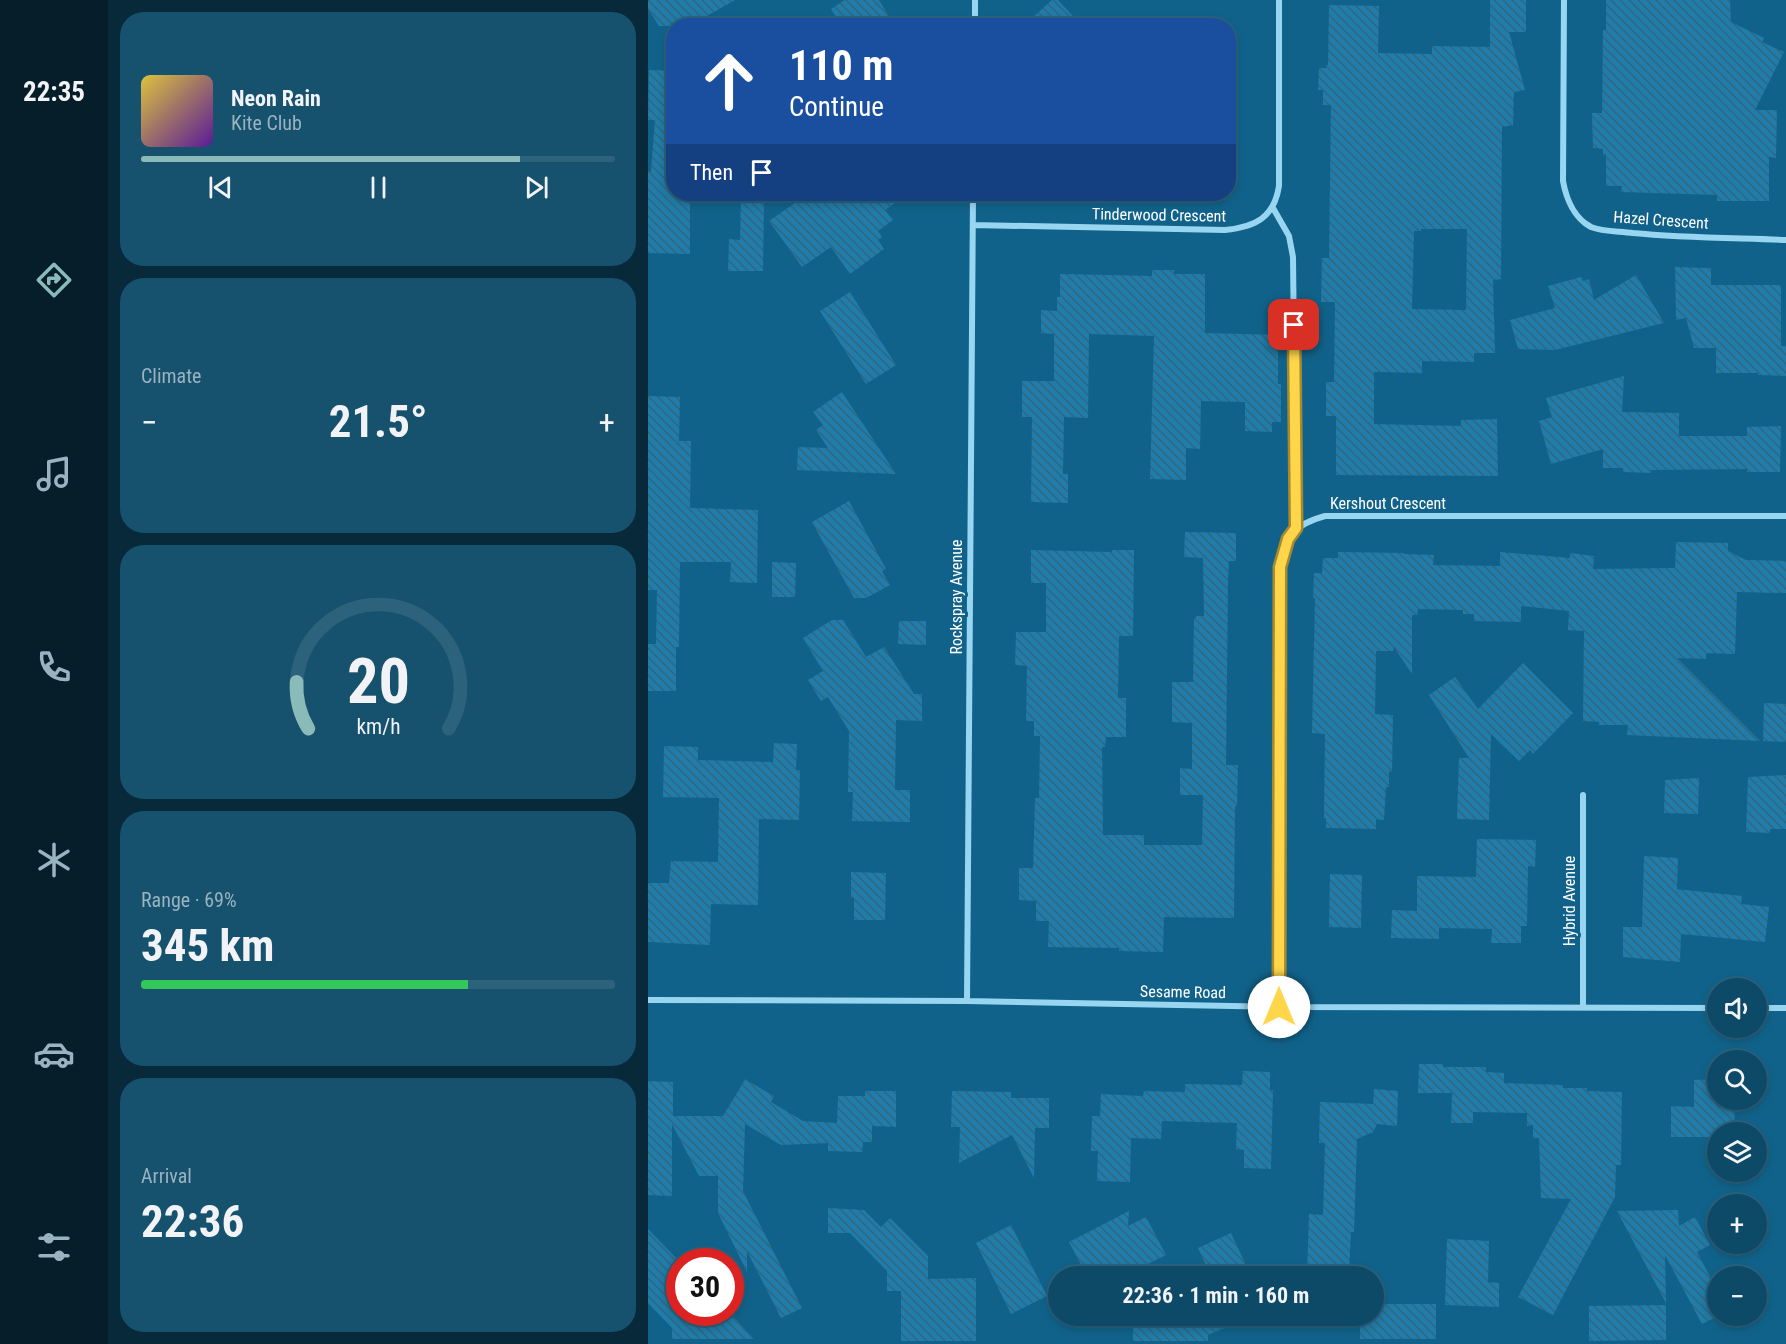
<!DOCTYPE html>
<html lang="en">
<head>
<meta charset="utf-8">
<style>
	:root { --surface:#0d4a68; --page:#16516e; --text:#f1f3f6; --muted:#9ab3c0; --line:#2d627c; --accent:#8bbbb9 }
	body { margin:0; font-family:"Roboto Condensed",sans-serif; background:var(--page); color:var(--text); height:100vh; display:flex; flex-direction:column; font-size:22px; white-space:nowrap }
	* { box-sizing:border-box; margin:0 }
	p { font-size:20px; color:var(--muted) }
	.icon { flex:none; width:33px; height:33px; fill:none; stroke:currentColor; stroke-width:2; stroke-linecap:round; stroke-linejoin:round }
	.map { position:relative; flex:1; overflow:hidden }
	.side { display:flex; flex-direction:column; gap:12px; padding:12px; background:#072939; width:540px }
	.side>* { flex:none }
	.guide { position:absolute; left:18px; top:18px; width:570px; height:183px; border-radius:24px; box-shadow:0 3px 9px #0003,0 0 0 2px var(--line); background:#1a4fa0; color:#fff; overflow:hidden }
	.controls { position:absolute; left:1059px; top:978px; display:grid; gap:12px }
	.controls a { display:grid; place-items:center; width:60px; height:60px; border-radius:50%; background:var(--surface); box-shadow:0 3px 9px #0003,0 0 0 2px var(--line); font-size:30px }
	.speed { position:absolute; left:18px; top:1248px; display:flex; gap:12px; font-size:30px; font-weight:700; text-align:center }
	.speed>* { display:grid; place-content:center; width:78px; height:78px; border-radius:50%; background:var(--surface); box-shadow:0 3px 9px #0003,0 0 0 2px var(--line); line-height:1 }
	.speed .limit { border:9px solid #d22; background:#fff; color:#111 }
	.pin { position:absolute; display:grid; place-items:center; width:51px; height:51px; color:#fff; margin:-26px; border-radius:12px; box-shadow:0 3px 9px #0006 }
	.me { position:absolute; width:66px; margin:-33px; rotate:0deg; stroke-linejoin:round; filter:drop-shadow(0 0 4px #0008) }
	.turn { display:flex; align-items:center; gap:21px; height:126px; padding:0 24px; font-size:27px }
	.turn .icon { width:78px; height:78px; stroke-width:2.5 }
	.turn b { display:block; font-size:42px; line-height:51px }
	.then { display:flex; align-items:center; height:57px; padding:0 24px; background:#0003; gap:12px; font-size:22px }
	.big { font-size:45px; font-weight:700; line-height:1.1 }
	.side .tile { flex:1; display:flex; flex-direction:column; justify-content:center; gap:9px; min-width:0; padding:0 21px; border-radius:24px; background:var(--page) }
	.side .dial { align-items:center; gap:0 }
	.dial svg { height:156px; overflow:visible; fill:none; stroke:var(--line); stroke-width:7; stroke-linecap:round; text-anchor:middle }
	.dial text { fill:var(--text); stroke:none }
	.song { display:flex; align-items:center; gap:18px }
	.cover { width:72px; height:72px; border-radius:9px; background:linear-gradient(135deg,hsl(50 70% 55%),hsl(270 70% 35%)) }
	.played { height:6px; border-radius:3px; background:linear-gradient(90deg,var(--accent) 80%,var(--line) 80%) }
	.keys { display:flex; justify-content:space-around; direction:ltr }
	.heat { display:flex; justify-content:space-between; align-items:center; font-size:33px; direction:ltr }
	.charge { height:9px; border-radius:4px; background:linear-gradient(90deg,#34c759 69%,var(--line) 0) }
	.trip { position:absolute; left:400px; top:1266px; width:336px; height:60px; border-radius:30px; background:var(--surface); box-shadow:0 3px 9px #0003,0 0 0 2px var(--line); font-weight:700; line-height:60px; text-align:center }
	main { display:flex; flex:1; min-height:0 }
	.dock { display:flex; flex-direction:column; width:108px; justify-content:space-around; align-items:center; background:#051e2a; color:var(--muted) }
	.dock .icon { width:42px; height:42px }
	.dock .active { color:var(--accent) }
	.dock b { font-size:27px; color:var(--text) }
	.map>svg:first-child { display:block }
</style>
</head>
<body>
<main>
<nav class="dock">
<b>22:35</b>
<svg class="icon active" aria-label="directions" viewBox="0 0 24 24"><path d="M12 3l9 9-9 9-9-9zM9 14v-3h6M13 9l2 2-2 2"/></svg>
<svg class="icon" aria-label="music" viewBox="0 0 24 24"><path d="M9 18V5l10-2v13"/><circle cx="6" cy="18" r="3"/><circle cx="16" cy="16" r="3"/></svg>
<svg class="icon" aria-label="phone" viewBox="0 0 24 24"><path d="M5 4h4l2 5-3 2q2 4 5 5l2-3 5 2v4C11 20 4 13 5 4z"/></svg>
<svg class="icon" aria-label="climate" viewBox="0 0 24 24"><path d="M12 3v18M4 7l16 10M4 17L20 7"/></svg>
<svg class="icon" aria-label="car" viewBox="0 0 24 24"><path d="M5 17H2v-5l4-1 3-4h7l3 4 3 1v5h-3M9 17h6M6 11h13"/><circle cx="7" cy="17" r="2"/><circle cx="17" cy="17" r="2"/></svg>
<svg class="icon" aria-label="filters" viewBox="0 0 24 24"><path d="M4 7h16M4 17h16"/><circle cx="9" cy="7" r="2"/><circle cx="15" cy="17" r="2"/></svg>
</nav>
<section class="side">
<div class="tile">
<div class="song"><i class="cover"></i><div><b>Neon Rain</b><p>Kite Club</p></div></div>
<div class="played"></div>
<div class="keys"><svg class="icon" aria-label="previous" viewBox="0 0 24 24"><path d="M18 5L8 12l10 7zM5 5v14"/></svg><svg class="icon" aria-label="pause" viewBox="0 0 24 24"><path d="M8 5v14M16 5v14"/></svg><svg class="icon" aria-label="next" viewBox="0 0 24 24"><path d="M6 5l10 7-10 7zM19 5v14"/></svg></div>
</div>
<div class="tile"><p>Climate</p>
<div class="heat"><a>−</a><b class="big">21.5°</b><a>+</a></div>
</div>
<div class="tile dial"><svg viewBox="0 0 100 80">
<path d="M14 69A42 42 0 1 1 86 69"/>
<path d="M14 69A42 42 0 0 1 8 45" stroke="#8bbbb9"/>
<text x="50" y="56" font-size="32" font-weight="700">20</text>
<text x="50" y="72" font-size="11">km/h</text>
</svg></div>
<div class="tile"><p>Range · 69%</p><b class="big">345 km</b><div class="charge"></div></div>
<div class="tile"><p>Arrival</p><b class="big">22:36</b></div>
</section>
<div class="map">
<svg width="1138" height="1344" viewBox="0 0 1138 1344">
	<defs>
		<pattern id="building-back-hatch" width="6" height="6" patternUnits="userSpaceOnUse" patternTransform="scale(1.5)"><rect width="6" height="6" fill="#1e7daa"/><path d="M-1 5l2 2M0 0l6 6M5-1l2 2" fill="none" stroke="#35647b"/></pattern>
	</defs>
	<rect width="100%" height="100%" fill="#11628a"/>
	<path fill="url(#building-back-hatch)" fill-rule="evenodd" d="M 0,0 L 87,0 L 57,17 L 62,26 L 11,26 L 0,9 Z
		M 197,0 L 231,0 L 247,26 L 194,26 L 183,9 Z
		M 404,0 L 410,0 L 434,26 L 375,26 Z
		M 842,0 L 878,0 L 878,32 L 861,32 L 877,90 L 866,92 L 865,125 L 854,127 L 853,279 L 845,280 L 847,353 L 826,353 L 826,362 L 774,361 L 774,373 L 726,372 L 726,424 L 813,426 L 813,420 L 849,419 L 850,476 L 688,475 L 688,416 L 678,416 L 678,382 L 686,382 L 687,302 L 673,302 L 674,258 L 681,258 L 683,105 L 675,105 L 675,90 L 670,90 L 671,68 L 678,68 L 678,65 L 680,65 L 681,5 L 731,6 L 730,53 L 784,54 L 784,46 L 842,47 ZM 773,229 L 819,229 L 818,310 L 764,309 L 766,231 L 773,231 Z
		M 958,0 L 1082,0 L 1083,22 L 1116,38 L 1114,42 L 1136,52 L 1107,110 L 1129,110 L 1128,158 L 1121,157 L 1121,201 L 1069,201 L 1069,195 L 973,192 L 974,186 L 958,186 L 958,154 L 955,155 L 955,149 L 945,148 L 944,113 L 954,113 L 955,30 L 958,30 Z
		M 1,70 L 26,71 L 26,194 L 42,194 L 42,254 L 0,253 L 0,171 L 3,172 L 7,120 L 0,120 Z
		M 160,194 L 260,194 L 237,210 L 245,220 L 230,231 L 234,237 L 230,240 L 236,249 L 202,274 L 183,247 L 154,267 L 121,221 Z
		M 93,199 L 116,200 L 115,271 L 80,271 L 81,239 L 92,240 Z
		M 1027,267 L 1063,268 L 1063,285 L 1133,285 L 1133,346 L 1138,346 L 1138,376 L 1110,375 L 1110,373 L 1068,373 L 1068,348 L 1046,348 L 1038,318 L 1028,320 Z
		M 504,270 L 526,270 L 526,274 L 557,274 L 557,333 L 630,335 L 630,384 L 633,384 L 633,422 L 624,422 L 624,432 L 597,431 L 597,402 L 553,401 L 552,449 L 538,448 L 538,480 L 502,479 L 506,336 L 441,334 L 440,418 L 416,417 L 415,474 L 420,474 L 420,503 L 383,502 L 384,417 L 374,417 L 374,381 L 406,381 L 406,334 L 393,333 L 393,310 L 409,311 L 409,297 L 412,297 L 412,274 L 504,276 Z
		M 988,275 L 1016,323 L 907,350 L 870,349 L 862,320 L 907,308 L 900,286 L 933,277 L 935,281 L 941,279 L 946,300 Z
		M 202,292 L 248,365 L 218,384 L 172,311 Z
		M 976,376 L 974,412 L 1031,413 L 1031,436 L 1099,436 L 1099,427 L 1133,426 L 1132,472 L 1099,472 L 1099,469 L 1003,470 L 1003,473 L 975,472 L 975,468 L 955,468 L 955,449 L 903,464 L 891,421 L 904,417 L 898,398 Z
		M 194,392 L 248,474 L 149,470 L 150,447 L 180,448 L 168,430 L 175,425 L 165,412 Z
		M 0,396 L 32,397 L 31,441 L 43,441 L 42,508 L 110,510 L 109,583 L 82,582 L 83,562 L 32,562 L 31,647 L 28,647 L 28,691 L 0,691 L 0,644 L 8,644 L 9,590 L 0,590 Z
		M 201,501 L 238,569 L 234,571 L 242,585 L 218,598 L 206,598 L 164,522 Z
		M 537,532 L 588,533 L 588,561 L 581,561 L 580,582 L 578,765 L 590,765 L 589,806 L 587,806 L 586,918 L 516,917 L 515,952 L 471,951 L 471,948 L 400,947 L 401,921 L 388,921 L 388,901 L 371,900 L 371,868 L 385,868 L 387,798 L 391,798 L 392,736 L 386,736 L 386,721 L 378,721 L 379,666 L 367,665 L 368,632 L 398,632 L 398,583 L 383,583 L 383,550 L 464,552 L 464,550 L 486,550 L 485,636 L 471,636 L 470,698 L 478,698 L 478,737 L 458,737 L 457,747 L 454,747 L 455,835 L 496,835 L 496,845 L 554,845 L 555,795 L 532,795 L 532,768 L 544,769 L 544,723 L 524,722 L 524,682 L 545,682 L 546,618 L 548,618 L 548,616 L 556,616 L 555,558 L 536,557 Z
		M 1028,542 L 1080,543 L 1080,551 L 1098,560 L 1138,561 L 1138,593 L 1089,592 L 1087,654 L 1058,653 L 1058,659 L 1029,658 L 1112,741 L 979,735 L 980,725 L 951,725 L 951,722 L 935,721 L 936,631 L 920,630 L 921,611 L 873,606 L 873,622 L 826,621 L 826,614 L 815,614 L 815,610 L 770,609 L 769,615 L 764,615 L 764,674 L 746,647 L 745,651 L 728,651 L 727,714 L 745,715 L 744,772 L 741,771 L 741,787 L 738,787 L 736,820 L 728,819 L 728,829 L 678,828 L 678,818 L 676,818 L 677,734 L 664,733 L 667,598 L 665,598 L 666,573 L 674,573 L 675,558 L 690,558 L 690,552 L 756,553 L 756,554 L 786,555 L 785,565 L 852,566 L 852,552 L 922,558 L 922,553 L 946,556 L 945,569 L 1027,568 Z
		M 124,562 L 148,563 L 147,597 L 124,597 Z
		M 184,620 L 195,620 L 218,657 L 236,647 L 266,694 L 274,694 L 274,721 L 248,720 L 247,790 L 262,790 L 262,822 L 204,821 L 205,792 L 200,792 L 201,731 L 180,697 L 173,701 L 160,680 L 175,671 L 155,638 Z
		M 251,621 L 278,621 L 278,645 L 250,644 Z
		M 875,663 L 925,713 L 885,754 L 882,750 L 871,761 L 843,734 L 841,820 L 809,819 L 811,758 L 821,758 L 781,695 L 807,677 L 830,709 Z
		M 1116,703 L 1138,704 L 1138,742 L 1115,741 Z
		M 126,743 L 149,744 L 148,770 L 152,770 L 151,820 L 111,819 L 110,905 L 63,904 L 62,945 L 0,942 L 0,883 L 21,883 L 23,861 L 70,862 L 71,798 L 15,797 L 16,746 L 50,747 L 50,760 L 125,762 Z
		M 1138,775 L 1138,829 L 1122,829 L 1122,833 L 1098,832 L 1100,777 Z
		M 1051,778 L 1050,814 L 1016,813 L 1017,780 Z
		M 829,839 L 888,840 L 887,867 L 880,866 L 879,926 L 873,926 L 873,943 L 843,943 L 844,929 L 791,928 L 791,939 L 743,938 L 744,910 L 769,911 L 769,876 L 828,877 Z
		M 996,856 L 1030,858 L 1029,889 L 1094,896 L 1093,904 L 1121,907 L 1117,942 L 1033,934 L 1032,962 L 975,957 L 975,927 L 994,927 Z
		M 203,872 L 238,873 L 237,920 L 206,920 L 206,898 L 203,898 Z
		M 682,874 L 714,875 L 713,928 L 681,927 Z
		M 771,1064 L 795,1064 L 795,1067 L 838,1067 L 838,1072 L 856,1073 L 856,1083 L 915,1085 L 915,1088 L 939,1088 L 939,1091 L 974,1092 L 973,1165 L 968,1165 L 967,1197 L 905,1315 L 870,1297 L 923,1199 L 893,1198 L 891,1138 L 885,1138 L 885,1125 L 879,1126 L 879,1113 L 825,1112 L 825,1123 L 803,1123 L 804,1093 L 770,1093 Z
		M 595,1071 L 622,1072 L 622,1090 L 625,1090 L 623,1169 L 596,1168 L 596,1150 L 588,1149 L 589,1123 L 514,1121 L 513,1139 L 483,1138 L 482,1182 L 449,1181 L 450,1151 L 443,1151 L 444,1116 L 452,1116 L 453,1094 L 495,1096 L 496,1091 L 537,1092 L 537,1084 L 594,1085 Z
		M 98,1078 L 98,1080 L 126,1096 L 123,1102 L 155,1121 L 189,1123 L 190,1096 L 217,1096 L 217,1091 L 248,1091 L 248,1127 L 224,1126 L 224,1142 L 215,1142 L 214,1152 L 180,1151 L 180,1143 L 133,1145 L 97,1124 L 95,1191 L 154,1308 L 133,1318 L 99,1251 L 99,1272 L 70,1213 L 70,1176 L 51,1176 L 24,1124 L 24,1196 L 0,1195 L 0,1081 L 25,1082 L 25,1116 L 75,1116 Z
		M 1070,1079 L 1070,1100 L 1087,1100 L 1086,1132 L 1070,1132 L 1070,1137 L 1023,1137 L 1023,1106 L 1046,1107 L 1046,1080 Z
		M 726,1089 L 750,1091 L 749,1126 L 729,1124 L 725,1132 L 709,1139 L 706,1232 L 703,1232 L 701,1274 L 696,1276 L 659,1276 L 661,1214 L 675,1215 L 677,1143 L 671,1143 L 672,1102 L 725,1104 Z
		M 304,1091 L 363,1092 L 363,1098 L 401,1098 L 401,1128 L 387,1128 L 386,1178 L 364,1135 L 311,1163 L 312,1127 L 303,1127 Z
		M 180,1208 L 216,1210 L 233,1227 L 242,1218 L 280,1256 L 280,1279 L 328,1278 L 328,1341 L 253,1341 L 253,1291 L 239,1291 L 239,1271 L 202,1233 L 180,1233 Z
		M 1030,1210 L 1031,1226 L 1047,1217 L 1062,1245 L 1049,1252 L 1070,1292 L 1070,1316 L 1054,1324 L 1017,1255 L 1018,1303 L 969,1211 Z
		M 481,1211 L 480,1226 L 498,1217 L 518,1255 L 500,1264 L 507,1276 L 439,1276 L 421,1242 Z
		M 363,1225 L 399,1296 L 363,1314 L 328,1243 Z
		M 0,1229 L 32,1262 L 32,1312 L 81,1312 L 106,1339 L 24,1339 L 24,1328 L 0,1303 Z
		M 583,1233 L 603,1276 L 563,1276 L 550,1248 Z
		M 799,1239 L 841,1241 L 840,1282 L 851,1283 L 851,1307 L 797,1305 Z
		M 726,1304 L 788,1304 L 788,1339 L 712,1339 L 712,1316 L 726,1316 Z
		M 1018,1305 L 1018,1340 L 941,1341 L 941,1306 Z
		M 485,1316 L 605,1316 L 560,1335 L 560,1341 L 485,1341 Z"/>
	<g fill="none" stroke-linecap="round" stroke-linejoin="round">
		<path stroke="#97d5f1" stroke-width="6" d="M 916,0 L 915,181 C 918,198 926,218 943,227 C 955,232 972,231 985,233 C 1035,238 1087,238 1138,240
			M 327,26 L 327,0
			M 625,208 L 641,236 L 645,257 L 648,528
			M 325,225 L 577,230 C 607,227 626,218 631,186 L 631,0
			M 0,1000 L 319,1001 L 631,1007 L 1070,1008
			M 319,1001 L 325,194
			M 631,1007 L 632,567 C 637,536 647,524 677,516 L 1138,516
			M 935,1007 L 935,795
			M 1108,1008 L 1138,1008"/>
	</g>
	<g fill="none" stroke-linecap="round" stroke-linejoin="round">
		<defs>
			<path id="route" d="M 631,1007 L 632,567 L 640,539 L 648,528 L 646,325"/>
		</defs>
		<use href="#route" stroke="#a68a30" stroke-width="15"/>
		<use href="#route" stroke="#ffd54a" stroke-width="10"/>
	</g>
	<g text-anchor="middle" dominant-baseline="central" stroke-width="6" stroke-linejoin="round" paint-order="stroke">
		<g font-size="16" fill="#fff" stroke="#11628a">
			<text transform="translate(511 215) rotate(1)">Tinderwood Crescent</text>
			<text transform="translate(1013 220) rotate(4)">Hazel Crescent</text>
			<text x="740" y="503">Kershout Crescent</text>
			<text transform="translate(308 597) rotate(-90)">Rockspray Avenue</text>
			<text transform="translate(921 901) rotate(-90)">Hybrid Avenue</text>
			<text transform="translate(535 992) rotate(1)">Sesame Road</text>
		</g>
	</g>
</svg>
<div class="controls">
<a><svg class="icon" aria-label="sound" viewBox="0 0 24 24"><path d="M4 9h4l5-4v14l-5-4H4zM17 9q2 3 0 6"/></svg></a>
<a><svg class="icon" aria-label="search" viewBox="0 0 24 24"><circle cx="10" cy="10" r="6"/><path d="M15 15l6 6"/></svg></a>
<a><svg class="icon" aria-label="layers" viewBox="0 0 24 24"><path d="M12 4l9 5-9 5-9-5zM3 14l9 5 9-5"/></svg></a>
<a>+</a>
<a>−</a>
</div>
<div class="speed"><div class="limit">30</div></div>
<div class="pin" style="left:646px;top:325px;background:#d93025"><svg class="icon" aria-label="arrive" viewBox="0 0 24 24"><path d="M6 21V4h12l-3 4 3 4H6"/></svg></div>
<svg class="me" style="left:631px;top:1007px" viewBox="-20 -20 40 40"><circle r="19" fill="#fff"/><path d="M0-13L10 11 0 6-10 11z" fill="#ffd54a"/></svg>
<div class="trip">22:36 · 1 min · 160 m</div>
<div class="guide">
<div class="turn"><svg class="icon" aria-label="ahead" viewBox="0 0 24 24"><path d="M12 20V5M6 11l6-6 6 6"/></svg><div><b>110 m</b>Continue</div></div>
<div class="then">Then<svg class="icon" aria-label="arrive" viewBox="0 0 24 24"><path d="M6 21V4h12l-3 4 3 4H6"/></svg></div>
</div>
</div>
</main>
</body>
</html>
